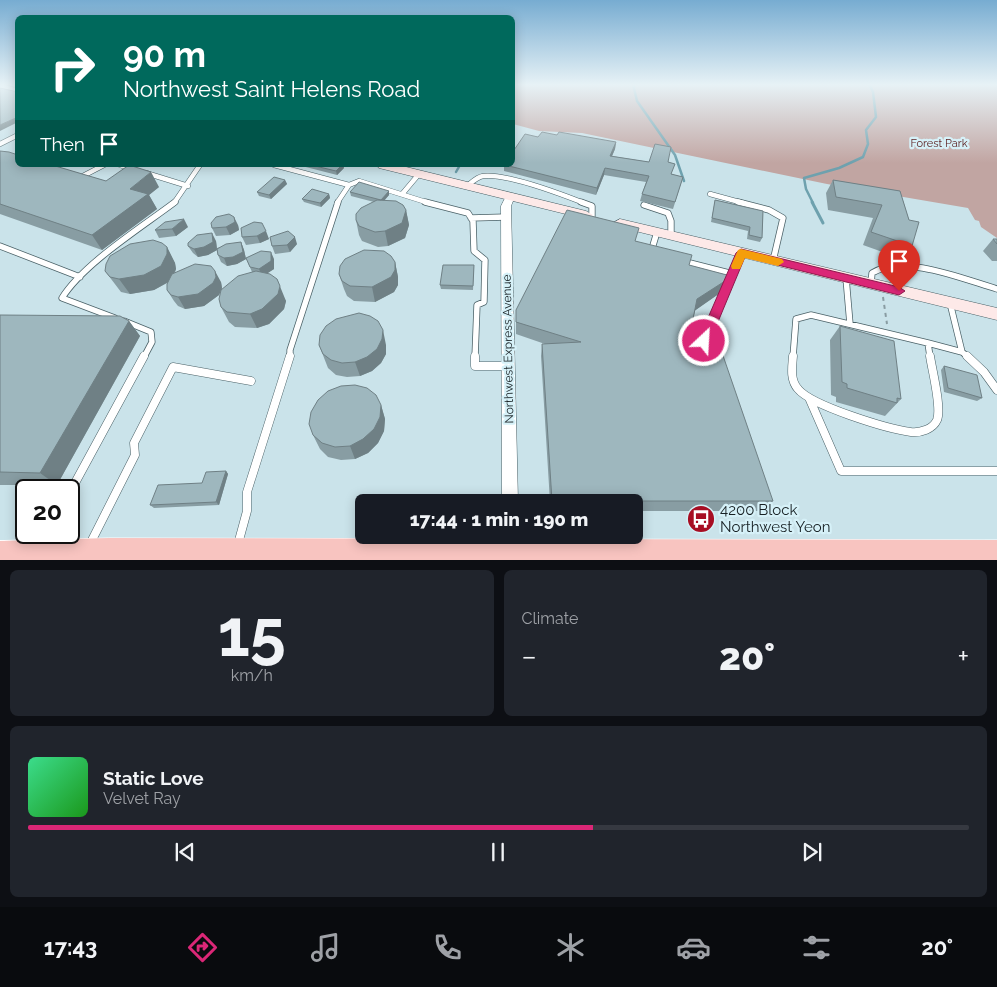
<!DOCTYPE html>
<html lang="en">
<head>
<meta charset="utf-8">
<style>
	:root { --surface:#171b24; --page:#20242c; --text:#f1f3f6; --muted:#9ea1a6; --line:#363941; --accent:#db2777 }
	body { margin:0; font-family:Raleway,sans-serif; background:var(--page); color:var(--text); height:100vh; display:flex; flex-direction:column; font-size:19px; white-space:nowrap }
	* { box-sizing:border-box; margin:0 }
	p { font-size:16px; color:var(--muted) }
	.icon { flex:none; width:28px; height:28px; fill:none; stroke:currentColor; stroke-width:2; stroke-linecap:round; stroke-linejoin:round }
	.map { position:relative; height:560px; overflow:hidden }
	.details { display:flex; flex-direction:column; gap:10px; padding:10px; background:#0d0f14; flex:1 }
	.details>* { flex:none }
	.hud { position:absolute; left:15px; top:15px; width:500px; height:152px; border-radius:8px; box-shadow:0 2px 12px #0003; background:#00695c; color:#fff; overflow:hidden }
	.speed { position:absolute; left:15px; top:479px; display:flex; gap:10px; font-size:25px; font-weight:700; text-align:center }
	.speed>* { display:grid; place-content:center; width:65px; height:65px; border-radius:50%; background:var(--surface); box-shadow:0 2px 12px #0003; line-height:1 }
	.speed .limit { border:2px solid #111; border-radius:8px; background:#fff; color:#111 }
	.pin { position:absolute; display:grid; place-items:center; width:42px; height:42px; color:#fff; margin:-51px -21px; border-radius:50% 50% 50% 0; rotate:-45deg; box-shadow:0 0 5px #0007 }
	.pin .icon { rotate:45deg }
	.me { position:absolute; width:55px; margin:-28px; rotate:25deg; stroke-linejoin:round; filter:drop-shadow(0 0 4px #0008) }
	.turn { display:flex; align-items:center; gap:18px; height:105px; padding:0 25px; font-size:22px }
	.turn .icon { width:65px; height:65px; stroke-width:2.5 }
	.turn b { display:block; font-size:35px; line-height:42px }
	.then { display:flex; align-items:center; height:48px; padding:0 25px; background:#0003; gap:10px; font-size:19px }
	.big { font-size:38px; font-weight:800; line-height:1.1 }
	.details .tile { flex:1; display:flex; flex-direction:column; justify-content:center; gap:8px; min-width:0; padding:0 18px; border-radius:8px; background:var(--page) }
	.details .dial { align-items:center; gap:0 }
	.dial b { font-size:65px; line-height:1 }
	.song { display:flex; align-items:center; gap:15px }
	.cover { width:60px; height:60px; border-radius:8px; background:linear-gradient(135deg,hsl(150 70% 55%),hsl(120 70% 35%)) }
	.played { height:5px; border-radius:2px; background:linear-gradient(90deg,var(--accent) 60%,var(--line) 60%) }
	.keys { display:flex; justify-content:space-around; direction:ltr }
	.heat { display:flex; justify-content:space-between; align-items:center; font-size:28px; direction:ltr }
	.details .tiles { flex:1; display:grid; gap:10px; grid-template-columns:1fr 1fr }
	.tile:last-child { grid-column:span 2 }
	.trip { position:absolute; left:355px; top:494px; width:288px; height:50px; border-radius:8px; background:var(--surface); box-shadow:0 2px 12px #0003; font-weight:800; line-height:50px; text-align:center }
	.tabs { display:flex; height:80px; justify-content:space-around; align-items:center; background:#090b0e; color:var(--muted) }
	.tabs .icon { width:35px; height:35px }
	.tabs .active { color:var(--accent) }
	.tabs b { font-size:22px; color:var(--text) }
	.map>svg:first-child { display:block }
</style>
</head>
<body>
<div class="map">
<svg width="997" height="560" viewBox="0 0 997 560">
	<rect width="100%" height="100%" fill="#cae3ea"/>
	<path fill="#c1a5a2" d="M 513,84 L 997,84 L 997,238 L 981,227 L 979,221 L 975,220 L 968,208 L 827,184 L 582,133 L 539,131 L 513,124 Z"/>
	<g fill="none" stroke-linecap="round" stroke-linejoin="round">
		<path stroke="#6ea1ae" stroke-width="2.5" d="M 633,84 L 637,101 L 675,155 L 684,181
			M 456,172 L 460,165
			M 813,203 L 806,189 L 804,178 L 839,168 L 863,157 L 868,144 L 866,130 L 876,117 L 873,92 L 869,84"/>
		<path stroke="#6ea1ae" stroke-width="3" d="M 812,202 L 823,223"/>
		<defs>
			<path id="service-far2" d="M 0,86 L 18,91
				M 0,144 L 18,135
				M 120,165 L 132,169
				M 274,165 L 349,185 L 359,181 L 429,203
				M 146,173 L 188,186
				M 79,178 L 104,165
				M 467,186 C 472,182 477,177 483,176 C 507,173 561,194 584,203
				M 403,193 L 419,174
				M 710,194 L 743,203
				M 174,203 L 200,165
				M 337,203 L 349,185"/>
			<path id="service-far1" d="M 425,202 L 468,213 L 473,221 L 474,251 L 485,260 L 484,302 L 477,305 L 475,357
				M 581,202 L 592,206 L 592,216
				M 738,202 L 769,210 L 783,218 L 773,261
				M 644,205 L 668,213 L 671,221 L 671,236
				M 471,218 L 506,217
				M 0,246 L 80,277
				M 651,252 L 657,232
				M 682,261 L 733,274 L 741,253
				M 846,278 L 850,324
				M 871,284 L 872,273 C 904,254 963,279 997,289
				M 950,303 L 962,352
				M 115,318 L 62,298 C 83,264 142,227 175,202
				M 124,321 L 151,332 L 152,342 L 144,357
				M 704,341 L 733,274
				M 928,343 L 962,352 L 968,357
				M 928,343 L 930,357
				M 290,357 L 290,350 L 338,202
				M 793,357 L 796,319 L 811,315 L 928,343"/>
			<path id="service" d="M 475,356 L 475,366 L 508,366
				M 793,356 C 792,368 790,380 798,389 C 812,406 888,429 911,432 C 921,433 933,429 937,420 C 942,408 932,370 930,356
				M 967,356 L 984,372 L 997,390
				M 810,400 L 841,471 L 997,471
				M 69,494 L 144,356
				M 90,544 L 135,455 L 134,443 L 173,367 L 251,381
				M 238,544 L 247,511 L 247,492 L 290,356
				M 40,546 L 48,532"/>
			<path id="minor" d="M 510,193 L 515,196 L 511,206 L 518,502 L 502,502 L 501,206 L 507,194 Z
				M 502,535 L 518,535 L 519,553 L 517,559 L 505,559 L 503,553 Z"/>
			<path id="secondary" d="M 377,165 L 398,165 L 586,211 L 593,215 L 586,219 L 379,168 Z
				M 620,219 L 997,308 L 997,320 L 615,226 L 613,223 Z"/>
			<path id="trunk" d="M 109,538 L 997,540 L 997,560 L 0,560 L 0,541 Z"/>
		</defs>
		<use href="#service-far2" stroke="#4a6167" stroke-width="5.5"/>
		<use href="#service-far1" stroke="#4a6167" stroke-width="7"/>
		<use href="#service" stroke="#4a6167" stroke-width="9"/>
		<use href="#minor" stroke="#4a6167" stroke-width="1"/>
		<use href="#secondary" stroke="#4a6167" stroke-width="1"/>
		<use href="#trunk" stroke="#fff" stroke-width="1"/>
		<path stroke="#899ca2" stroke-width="2" stroke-dasharray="4 4" stroke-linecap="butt" d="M 883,297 L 887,324"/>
		<use href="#service-far2" stroke="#fff" stroke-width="4.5"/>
		<use href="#service-far1" stroke="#fff" stroke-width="5.5"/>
		<use href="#service" stroke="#fff" stroke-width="8"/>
		<use href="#minor" fill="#fff" fill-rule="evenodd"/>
		<use href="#secondary" fill="#fde9e8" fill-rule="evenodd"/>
		<use href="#trunk" fill="#f8c4c0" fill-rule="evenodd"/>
	</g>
	<path fill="#889da3" d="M 557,135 L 616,142 L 615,149 L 612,156 L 649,162 L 668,162 L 671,174 L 683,177 L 673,209 L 640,201 L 642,194 L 646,182 L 604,175 L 596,195 L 504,171 L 504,165 L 538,137 Z
		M 0,151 L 106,181 L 159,187 L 149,195 L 157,209 L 102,250 L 0,214 Z
		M 298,165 L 343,165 L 344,168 L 337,175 Z
		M 285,180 L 287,184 L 271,199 L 259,196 L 257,192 Z
		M 833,180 L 900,191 L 909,220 L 912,246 L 902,259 L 863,245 L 873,218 L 828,210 L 826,193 Z
		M 389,191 L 389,195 L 384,201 L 406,210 L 409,225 L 405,238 L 388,246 L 378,247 L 362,241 L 359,235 L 356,220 L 374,202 L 351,196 L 350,192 Z
		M 329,194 L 330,198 L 321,207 L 304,202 L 302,199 Z
		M 715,200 L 763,211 L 762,238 L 760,242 L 747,239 L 748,231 L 711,222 Z
		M 254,222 L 269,239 L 260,243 L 246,245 L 242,237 Z
		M 238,225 L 239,230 L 230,235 L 216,236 L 212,228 Z
		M 188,227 L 176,236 L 159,238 L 155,230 Z
		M 270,237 L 297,244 L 290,252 L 275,254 L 272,246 Z
		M 993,239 L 997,239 L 997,261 L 992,261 L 983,251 Z
		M 216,241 L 217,248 L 241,242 L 244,250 L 246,259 L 237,264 L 227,266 L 221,262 L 218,255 L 217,250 L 208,255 L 198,257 L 193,253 L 188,246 Z
		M 636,241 L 689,265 L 727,275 L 720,293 L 695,310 L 688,344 L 773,501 L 764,511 L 634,511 L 634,502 L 550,502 L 541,356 L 542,344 L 545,344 L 516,334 L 516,310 Z
		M 167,247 L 175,263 L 176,269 L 175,273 L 221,282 L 222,288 L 219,295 L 204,306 L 185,309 L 178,306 L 174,301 L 167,290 L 167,283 L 154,290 L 130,294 L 121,292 L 105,271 Z
		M 246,258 L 274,259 L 274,269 L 267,273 L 286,301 L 284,309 L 269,324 L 257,328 L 235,327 L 229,322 L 221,307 L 252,272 Z
		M 395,262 L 398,277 L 398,285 L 394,292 L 375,302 L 354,301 L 347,296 L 344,289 L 339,274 Z
		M 474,265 L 473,290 L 441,289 L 440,285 Z
		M 0,315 L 129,321 L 140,336 L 57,485 L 0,485 Z
		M 840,326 L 901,399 L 885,416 L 836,402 L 836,397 L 831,395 L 830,340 Z
		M 319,345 L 386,345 L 386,354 L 381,363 L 372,371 L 360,376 L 347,377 L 336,375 L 328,368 Z
		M 944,366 L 982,398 L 977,401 L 944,392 L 941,370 Z
		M 381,405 L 385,419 L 384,431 L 378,443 L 368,453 L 355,459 L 341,460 L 328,457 L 320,449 L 313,435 Z
		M 226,471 L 228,474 L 219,505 L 154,508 L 150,505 L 202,483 Z"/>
	<path fill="#6f8085" d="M 18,117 L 18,122 L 0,131 L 0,125 Z
		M 616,142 L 615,149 L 609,163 L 610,156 Z
		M 342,165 L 343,165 L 344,168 L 337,175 L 336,171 Z
		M 605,168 L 604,175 L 596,195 L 597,188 Z
		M 151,172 L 159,187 L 149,195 L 157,209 L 102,250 L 92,235 L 130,189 Z
		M 285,180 L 287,184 L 271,199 L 269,195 Z
		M 389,191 L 389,195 L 381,204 L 381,200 Z
		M 329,194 L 330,198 L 321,207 L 320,203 Z
		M 406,210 L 409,225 L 405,238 L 388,246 L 385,231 Z
		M 234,217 L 238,225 L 239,230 L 230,235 L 226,227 Z
		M 184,219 L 188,227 L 176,236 L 172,229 Z
		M 266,231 L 269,239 L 260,243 L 257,236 Z
		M 212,233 L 216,241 L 217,250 L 208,255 L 198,257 L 194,249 Z
		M 295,237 L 297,244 L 290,252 L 287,245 Z
		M 241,242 L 244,250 L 246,259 L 237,264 L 227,266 L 224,258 Z
		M 167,247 L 175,263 L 176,269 L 170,281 L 154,290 L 130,294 L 119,279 Z
		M 271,252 L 274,259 L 274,269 L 262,277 L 259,269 Z
		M 395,262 L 398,277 L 398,285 L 394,292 L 375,302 L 372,287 Z
		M 215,271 L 221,282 L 222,288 L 219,295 L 204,306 L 185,309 L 178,297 Z
		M 277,279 L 286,301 L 284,309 L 269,324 L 257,328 L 250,314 Z
		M 725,281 L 720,293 L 693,312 L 697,299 Z
		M 129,321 L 140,336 L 57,485 L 40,473 Z
		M 383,330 L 386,345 L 386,354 L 381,363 L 372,371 L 360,376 L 355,362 Z
		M 381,405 L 385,419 L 384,431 L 378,443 L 368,453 L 355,459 L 350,446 Z
		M 226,471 L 228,474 L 219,505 L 216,502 Z"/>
	<path fill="#9eb7be" stroke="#6f8085" d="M 0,88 L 18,92 L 18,117 L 0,125 Z
		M 542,132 L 557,135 L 559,132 L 616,142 L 610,156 L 649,162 L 655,144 L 671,147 L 668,162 L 675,164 L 671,174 L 683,177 L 675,202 L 642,194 L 649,176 L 605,168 L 597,188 L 505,165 L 512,165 L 512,153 L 525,134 L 538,137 Z
		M 0,151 L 9,152 L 18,155 L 18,165 L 52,165 L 106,181 L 129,165 L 151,172 L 130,189 L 148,194 L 92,235 L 0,204 Z
		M 311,165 L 342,165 L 336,171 Z
		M 274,177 L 285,180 L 269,195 L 257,192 Z
		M 833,180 L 900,191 L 909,220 L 919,222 L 912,246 L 871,232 L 882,205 L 836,197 Z
		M 359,182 L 389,191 L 381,200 L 350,192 Z
		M 312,189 L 329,194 L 320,203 L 302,199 Z
		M 377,200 L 396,201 L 403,205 L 406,210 L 402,223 L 385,231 L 375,232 L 359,226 L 356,220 L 356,214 L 361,208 Z
		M 715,200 L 763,211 L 762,238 L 749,235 L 750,227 L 712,218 Z
		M 567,210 L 639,228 L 635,241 L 692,255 L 689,265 L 727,275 L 725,281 L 697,299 L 688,344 L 719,344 L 773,501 L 552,501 L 542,344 L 581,342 L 516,322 L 516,310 Z
		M 229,214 L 234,217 L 235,222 L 226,227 L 212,228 L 211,223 L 216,217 Z
		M 184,219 L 172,229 L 155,230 L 165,222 Z
		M 254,222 L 262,223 L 266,231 L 257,236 L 242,237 L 241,228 Z
		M 288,231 L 295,237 L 287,245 L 272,246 L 270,237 Z
		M 212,233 L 213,242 L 204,247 L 194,249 L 188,246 L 188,243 L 197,235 Z
		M 993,239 L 997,239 L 997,244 Z
		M 153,240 L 162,243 L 167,247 L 167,254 L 161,266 L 144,275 L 119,279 L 110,277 L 105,271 L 106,264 L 110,256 L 130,244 Z
		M 241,242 L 243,252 L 233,257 L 224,258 L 218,255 L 217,249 L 226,244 Z
		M 364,250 L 384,251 L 391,256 L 395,262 L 395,270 L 391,277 L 372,287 L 350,286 L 342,281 L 339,274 L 340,266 L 345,259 Z
		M 261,251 L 271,252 L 271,261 L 259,269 L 250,267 L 246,258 Z
		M 195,264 L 211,266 L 215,271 L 216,277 L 213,283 L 198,294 L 178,297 L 171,295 L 167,290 L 167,284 L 172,274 Z
		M 443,265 L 474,265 L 473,286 L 440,285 Z
		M 256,271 L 270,274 L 277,279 L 280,286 L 278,294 L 262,309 L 250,314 L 227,312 L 221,307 L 219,299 L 221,290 L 238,276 Z
		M 359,313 L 370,316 L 378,321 L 383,330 L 382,339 L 377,349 L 367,357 L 355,362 L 342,363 L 331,360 L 323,354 L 319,345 L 320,335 L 326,326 L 336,319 Z
		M 0,315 L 120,316 L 129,321 L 40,473 L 0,472 Z
		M 840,326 L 894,341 L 901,399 L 897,398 L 897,403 L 847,388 L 847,384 L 842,382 Z
		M 944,366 L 977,375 L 982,398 L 948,388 Z
		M 355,385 L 367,388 L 376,395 L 381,405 L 380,417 L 374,429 L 363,439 L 350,446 L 335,447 L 322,443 L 313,435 L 309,424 L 311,412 L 318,400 L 328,391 L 341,386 Z
		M 226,471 L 216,502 L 150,505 L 158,485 L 202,483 L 206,472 Z"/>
	<linearGradient id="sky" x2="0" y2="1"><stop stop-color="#77acd1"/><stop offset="0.52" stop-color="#e7f2f6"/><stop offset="1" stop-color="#e7f2f6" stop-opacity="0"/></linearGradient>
	<rect width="997" height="163" fill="url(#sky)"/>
	<path fill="#db2777" stroke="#8e194d" d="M 741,249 L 899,287 L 905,291 L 899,295 L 745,257 L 710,341 L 709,345 L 700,345 L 698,341 L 736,253 Z"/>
	<path fill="#f59e0b" d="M 741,249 L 782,259 L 784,262 L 778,266 L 745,258 L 740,269 L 732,269 L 731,266 L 738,250 Z"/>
	<defs>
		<symbol id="bus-disc" viewBox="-11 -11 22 22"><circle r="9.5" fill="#a70e23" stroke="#d6f1f8"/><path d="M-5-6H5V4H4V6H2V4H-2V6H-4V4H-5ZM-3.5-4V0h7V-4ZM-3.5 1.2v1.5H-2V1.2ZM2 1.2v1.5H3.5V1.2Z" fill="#fff"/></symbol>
	</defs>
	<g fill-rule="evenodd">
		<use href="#bus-disc" x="685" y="503" width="32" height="32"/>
	</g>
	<g text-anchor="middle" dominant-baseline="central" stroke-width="4.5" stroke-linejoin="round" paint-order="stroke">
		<g font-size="11" fill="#5e2323" stroke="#d6f1f8">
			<text x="939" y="143">Forest Park</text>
		</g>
		<g font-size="12" fill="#182124" stroke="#d6f1f8">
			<text transform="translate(508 349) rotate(-91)">Northwest Express Avenue</text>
		</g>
		<g font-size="15" fill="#182124" stroke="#d6f1f8" text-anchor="start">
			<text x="720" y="510">4200 Block<tspan x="720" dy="17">Northwest Yeon</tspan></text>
		</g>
	</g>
</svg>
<div class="speed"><div class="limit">20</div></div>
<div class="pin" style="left:899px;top:291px;background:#d93025"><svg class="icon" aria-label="arrive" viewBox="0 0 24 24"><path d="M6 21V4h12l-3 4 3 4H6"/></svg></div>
<svg class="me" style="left:704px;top:341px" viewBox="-20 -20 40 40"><circle r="17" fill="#db2777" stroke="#fff" stroke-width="3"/><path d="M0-11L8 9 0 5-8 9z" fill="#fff"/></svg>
<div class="trip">17:44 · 1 min · 190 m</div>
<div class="hud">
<div class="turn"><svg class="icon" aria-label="right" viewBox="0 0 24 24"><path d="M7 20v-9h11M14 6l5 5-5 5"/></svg><div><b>90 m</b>Northwest Saint Helens Road</div></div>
<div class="then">Then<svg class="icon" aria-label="arrive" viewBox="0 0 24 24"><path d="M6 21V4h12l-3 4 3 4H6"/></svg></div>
</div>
</div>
<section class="details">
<div class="tiles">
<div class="tile dial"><b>15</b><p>km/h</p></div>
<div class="tile"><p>Climate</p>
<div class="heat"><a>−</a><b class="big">20°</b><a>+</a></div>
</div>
<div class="tile">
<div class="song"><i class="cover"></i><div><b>Static Love</b><p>Velvet Ray</p></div></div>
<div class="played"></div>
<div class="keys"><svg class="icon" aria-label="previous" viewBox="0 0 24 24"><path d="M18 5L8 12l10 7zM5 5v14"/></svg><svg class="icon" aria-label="pause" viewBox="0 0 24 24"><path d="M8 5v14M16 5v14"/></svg><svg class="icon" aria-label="next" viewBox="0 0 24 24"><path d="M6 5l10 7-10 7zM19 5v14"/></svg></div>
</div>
</div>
</section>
<nav class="tabs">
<b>17:43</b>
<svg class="icon active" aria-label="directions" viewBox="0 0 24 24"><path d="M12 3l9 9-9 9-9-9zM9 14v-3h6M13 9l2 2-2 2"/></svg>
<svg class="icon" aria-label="music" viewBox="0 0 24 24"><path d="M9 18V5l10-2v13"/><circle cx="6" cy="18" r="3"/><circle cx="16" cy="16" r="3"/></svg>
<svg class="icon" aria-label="phone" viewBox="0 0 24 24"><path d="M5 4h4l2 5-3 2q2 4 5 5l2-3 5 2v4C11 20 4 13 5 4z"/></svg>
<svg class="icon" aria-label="climate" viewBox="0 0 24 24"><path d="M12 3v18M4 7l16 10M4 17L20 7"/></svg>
<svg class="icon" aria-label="car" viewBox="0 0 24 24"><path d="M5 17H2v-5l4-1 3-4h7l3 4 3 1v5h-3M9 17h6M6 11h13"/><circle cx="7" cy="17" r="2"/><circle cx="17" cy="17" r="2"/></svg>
<svg class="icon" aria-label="filters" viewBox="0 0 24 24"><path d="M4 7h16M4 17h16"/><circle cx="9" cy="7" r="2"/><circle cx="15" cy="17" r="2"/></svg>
<b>20°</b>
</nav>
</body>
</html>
